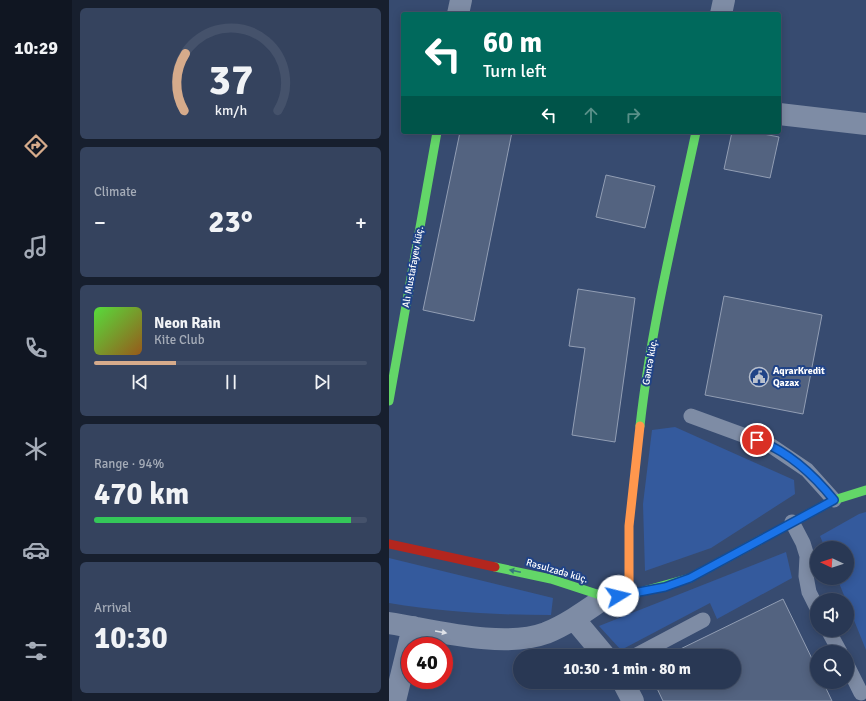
<!DOCTYPE html>
<html lang="en">
<head>
<meta charset="utf-8">
<style>
	:root { --surface:#293854; --page:#35435e; --text:#f1f3f6; --muted:#a5acb8; --line:#45526b; --accent:#d6ab8b }
	body { margin:0; font-family:Signika,sans-serif; background:var(--page); color:var(--text); height:100vh; display:flex; flex-direction:column; font-size:15px; white-space:nowrap }
	* { box-sizing:border-box; margin:0 }
	p { font-size:13px; color:var(--muted) }
	.icon { flex:none; width:22px; height:22px; fill:none; stroke:currentColor; stroke-width:2; stroke-linecap:round; stroke-linejoin:round }
	.map { position:relative; flex:1; overflow:hidden }
	.drawer { display:flex; flex-direction:column; gap:8px; padding:8px; background:#171f2e; width:317px }
	.drawer>* { flex:none }
	.top-card { position:absolute; left:12px; top:12px; width:380px; height:122px; border-radius:4px; box-shadow:0 2px 10px #0003,0 0 0 1px var(--line); background:#00695c; color:#fff; overflow:hidden }
	.needle { width:26px; rotate:274deg }
	.fabs { position:absolute; left:421px; top:541px; display:grid; gap:8px }
	.fabs a { display:grid; place-items:center; width:44px; height:44px; border-radius:50%; background:var(--surface); box-shadow:0 2px 10px #0003,0 0 0 1px var(--line); font-size:20px }
	.speed { position:absolute; left:12px; top:637px; display:flex; gap:8px; font-size:20px; font-weight:700; text-align:center }
	.speed>* { display:grid; place-content:center; width:52px; height:52px; border-radius:50%; background:var(--surface); box-shadow:0 2px 10px #0003,0 0 0 1px var(--line); line-height:1 }
	.speed .limit { border:6px solid #d22; background:#fff; color:#111 }
	.pin { position:absolute; display:grid; place-items:center; width:34px; height:34px; color:#fff; margin:-17px; border:2px solid #fff; border-radius:50%; box-shadow:0 1px 4px #0007 }
	.me { position:absolute; width:44px; margin:-22px; rotate:81deg; stroke-linejoin:round; filter:drop-shadow(0 0 3px #0008) }
	.turn { display:flex; align-items:center; gap:14px; height:84px; padding:0 16px; font-size:18px }
	.turn .icon { width:52px; height:52px; stroke-width:2.5 }
	.turn b { display:block; font-size:28px; line-height:34px }
	.lanes { display:flex; align-items:center; height:38px; padding:0 16px; background:#0003; justify-content:center; gap:20px; direction:ltr }
	.lanes .off { opacity:.35 }
	.big { font-size:30px; font-weight:700; line-height:1.1 }
	.drawer .widget { flex:1; display:flex; flex-direction:column; justify-content:center; gap:6px; min-width:0; padding:0 14px; border-radius:6px; background:var(--page) }
	.drawer .dial { align-items:center; gap:0 }
	.dial svg { height:104px; overflow:visible; fill:none; stroke:var(--line); stroke-width:7; stroke-linecap:round; text-anchor:middle }
	.dial text { fill:var(--text); stroke:none }
	.song { display:flex; align-items:center; gap:12px }
	.cover { width:48px; height:48px; border-radius:6px; background:linear-gradient(135deg,hsl(110 70% 55%),hsl(30 70% 35%)) }
	.played { height:4px; border-radius:2px; background:linear-gradient(90deg,var(--accent) 30%,var(--line) 30%) }
	.keys { display:flex; justify-content:space-around; direction:ltr }
	.heat { display:flex; justify-content:space-between; align-items:center; font-size:22px; direction:ltr }
	.charge { height:6px; border-radius:3px; background:linear-gradient(90deg,#34c759 94%,var(--line) 0) }
	.trip { position:absolute; left:124px; top:649px; width:228px; height:40px; border-radius:20px; background:var(--surface); box-shadow:0 2px 10px #0003,0 0 0 1px var(--line); font-weight:700; line-height:40px; text-align:center }
	main { display:flex; flex:1; min-height:0 }
	.tab-bar { display:flex; flex-direction:column; width:72px; justify-content:space-around; align-items:center; background:#101622; color:var(--muted) }
	.tab-bar .icon { width:28px; height:28px }
	.tab-bar .selected { color:var(--accent) }
	.tab-bar b { font-size:18px; color:var(--text) }
	.map>svg:first-child { display:block }
</style>
</head>
<body>
<main>
<nav class="tab-bar">
<b>10:29</b>
<svg class="icon selected" aria-label="directions" viewBox="0 0 24 24"><path d="M12 3l9 9-9 9-9-9zM9 14v-3h6M13 9l2 2-2 2"/></svg>
<svg class="icon" aria-label="music" viewBox="0 0 24 24"><path d="M9 18V5l10-2v13"/><circle cx="6" cy="18" r="3"/><circle cx="16" cy="16" r="3"/></svg>
<svg class="icon" aria-label="phone" viewBox="0 0 24 24"><path d="M5 4h4l2 5-3 2q2 4 5 5l2-3 5 2v4C11 20 4 13 5 4z"/></svg>
<svg class="icon" aria-label="climate" viewBox="0 0 24 24"><path d="M12 3v18M4 7l16 10M4 17L20 7"/></svg>
<svg class="icon" aria-label="car" viewBox="0 0 24 24"><path d="M5 17H2v-5l4-1 3-4h7l3 4 3 1v5h-3M9 17h6M6 11h13"/><circle cx="7" cy="17" r="2"/><circle cx="17" cy="17" r="2"/></svg>
<svg class="icon" aria-label="filters" viewBox="0 0 24 24"><path d="M4 7h16M4 17h16"/><circle cx="9" cy="7" r="2"/><circle cx="15" cy="17" r="2"/></svg>
</nav>
<section class="drawer">
<div class="widget dial"><svg viewBox="0 0 100 80">
<path d="M14 69A42 42 0 1 1 86 69"/>
<path d="M14 69A42 42 0 0 1 15 25" stroke="#d6ab8b"/>
<text x="50" y="56" font-size="32" font-weight="700">37</text>
<text x="50" y="72" font-size="11">km/h</text>
</svg></div>
<div class="widget"><p>Climate</p>
<div class="heat"><a>−</a><b class="big">23°</b><a>+</a></div>
</div>
<div class="widget">
<div class="song"><i class="cover"></i><div><b>Neon Rain</b><p>Kite Club</p></div></div>
<div class="played"></div>
<div class="keys"><svg class="icon" aria-label="previous" viewBox="0 0 24 24"><path d="M18 5L8 12l10 7zM5 5v14"/></svg><svg class="icon" aria-label="pause" viewBox="0 0 24 24"><path d="M8 5v14M16 5v14"/></svg><svg class="icon" aria-label="next" viewBox="0 0 24 24"><path d="M6 5l10 7-10 7zM19 5v14"/></svg></div>
</div>
<div class="widget"><p>Range · 94%</p><b class="big">470 km</b><div class="charge"></div></div>
<div class="widget"><p>Arrival</p><b class="big">10:30</b></div>
</section>
<div class="map">
<svg width="477" height="701" viewBox="0 0 477 701">
	<rect width="100%" height="100%" fill="#374b70"/>
	<path fill="#345a9d" d="M 286,427 L 405,480 L 406,494 L 322,548 L 256,571 L 254,504 L 263,430 Z
		M 477,512 L 477,650 L 448,578 L 458,578 L 458,548 L 436,548 L 431,536 L 470,514 Z
		M 397,552 L 403,578 L 328,619 L 321,603 L 232,650 L 210,626 Z
		M 0,558 L 164,598 L 162,615 C 106,615 55,612 0,603 Z"/>
	<path fill="#536380" stroke="#929eb4" d="M 71,132 L 123,132 L 85,321 L 34,310 Z
		M 343,132 L 364,132 L 390,137 L 381,178 L 335,169 Z
		M 217,175 L 266,186 L 256,228 L 207,217 Z
		M 189,289 L 246,298 L 226,442 L 183,435 L 196,348 L 180,346 Z
		M 335,296 L 433,315 L 414,414 L 316,395 Z
		M 394,599 L 428,669 L 428,682 L 434,682 L 443,701 L 274,701 L 265,682 L 345,682 L 345,656 L 277,656 Z"/>
	<g fill="none" stroke-linecap="round" stroke-linejoin="round">
		<path stroke="#7e8ca5" stroke-width="15" d="M 302,416 L 381,445 L 418,470 L 445,500
			M 403,522 L 414,543 L 418,556 L 417,576 L 420,592 L 428,608
			M 439,630 L 451,652
			M 246,656 L 314,620
			M 458,665 L 472,693"/>
		<path stroke="#7e8ca5" stroke-width="22" d="M 69,14 L 72,0
			M 332,14 L 335,0
			M 390,114 L 477,124
			M 185,619 L 216,656
			M 0,623 C 45,630 114,649 157,633 C 179,624 198,610 217,597
			M 234,682 L 244,701
			M 6,701 L 24,627"/>
		<path stroke="#63d668" stroke-width="9" d="M 0,401 L 48,132
			M 251,426 C 262,327 286,230 307,132
			M 106,567 L 162,579 L 217,597 L 240,595 L 301,578 L 445,500 L 477,490"/>
		<path stroke="#ff974d" stroke-width="9" d="M 240,595 L 240,526 L 251,426"/>
		<path stroke="#b3261e" stroke-width="9" d="M 0,544 L 106,567"/>
	</g>
	<defs><path id="oneway-solid" d="M-6-.8H1V-3.2L6.5 0L1 3.2V.8H-6Z"/></defs>
	<use fill="#37767c" href="#oneway-solid" transform="translate(126 571) rotate(-168)"/>
	<use fill="#dfe2e8" href="#oneway-solid" transform="translate(52 632) rotate(10)"/>
	<g fill="none" stroke-linecap="round" stroke-linejoin="round">
		<defs>
			<path id="route" d="M 229,596 L 276,587 L 301,578 L 445,500 C 424,474 399,451 368,440"/>
		</defs>
		<use href="#route" stroke="#114b97" stroke-width="10"/>
		<use href="#route" stroke="#1a73e8" stroke-width="7"/>
	</g>
	<defs>
		<symbol id="civic-ring" viewBox="-11 -11 22 22"><circle r="9.5" fill="#204387" stroke="#b9c0cd" stroke-width="1.5"/><path d="M-.6-6.5H3V-4.5H.6V-3L4-1V1h2V6H-6V1h2V-1L-.6-3ZM-1.2 2.5V6h2.4V2.5Z" fill="#b9c0cd"/></symbol>
	</defs>
	<g fill-rule="evenodd">
		<use href="#civic-ring" x="359" y="366" width="22" height="22"/>
	</g>
	<g text-anchor="middle" dominant-baseline="central" stroke-width="4" stroke-linejoin="round" paint-order="stroke">
		<g font-size="10" fill="#fff" stroke="#204387">
			<text transform="translate(24 267) rotate(-80)">Alı Mustafayev küç.</text>
			<text transform="translate(261 362) rotate(-80)">Gəncə küç.</text>
			<text transform="translate(168 571) rotate(16)">Rəsulzadə küç.</text>
		</g>
		<g font-size="10" font-weight="bold" fill="#fff" stroke="#204387" text-anchor="start">
			<text x="384" y="371">AqrarKredit<tspan x="384" dy="12">Qazax</tspan></text>
		</g>
	</g>
</svg>
<div class="fabs">
<a><svg class="needle" viewBox="-14 -14 28 28"><path d="M0-13l5 13h-10z" fill="#e53935"/><path d="M0 13l5-13h-10z" fill="#a5acb8"/></svg></a>
<a><svg class="icon" aria-label="sound" viewBox="0 0 24 24"><path d="M4 9h4l5-4v14l-5-4H4zM17 9q2 3 0 6"/></svg></a>
<a><svg class="icon" aria-label="search" viewBox="0 0 24 24"><circle cx="10" cy="10" r="6"/><path d="M15 15l6 6"/></svg></a>
</div>
<div class="speed"><div class="limit">40</div></div>
<div class="pin" style="left:368px;top:440px;background:#d93025"><svg class="icon" aria-label="arrive" viewBox="0 0 24 24"><path d="M6 21V4h12l-3 4 3 4H6"/></svg></div>
<svg class="me" style="left:229px;top:596px" viewBox="-20 -20 40 40"><circle r="19" fill="#fff"/><path d="M0-13L10 11 0 6-10 11z" fill="#1a73e8"/></svg>
<div class="trip">10:30 · 1 min · 80 m</div>
<div class="top-card">
<div class="turn"><svg class="icon" aria-label="left" viewBox="0 0 24 24"><path d="M17 20v-9H6M10 6l-5 5 5 5"/></svg><div><b>60 m</b>Turn left</div></div>
<div class="lanes"><svg class="icon" aria-label="left" viewBox="0 0 24 24"><path d="M17 20v-9H6M10 6l-5 5 5 5"/></svg><svg class="icon off" aria-label="ahead" viewBox="0 0 24 24"><path d="M12 20V5M6 11l6-6 6 6"/></svg><svg class="icon off" aria-label="right" viewBox="0 0 24 24"><path d="M7 20v-9h11M14 6l5 5-5 5"/></svg></div>
</div>
</div>
</main>
</body>
</html>
